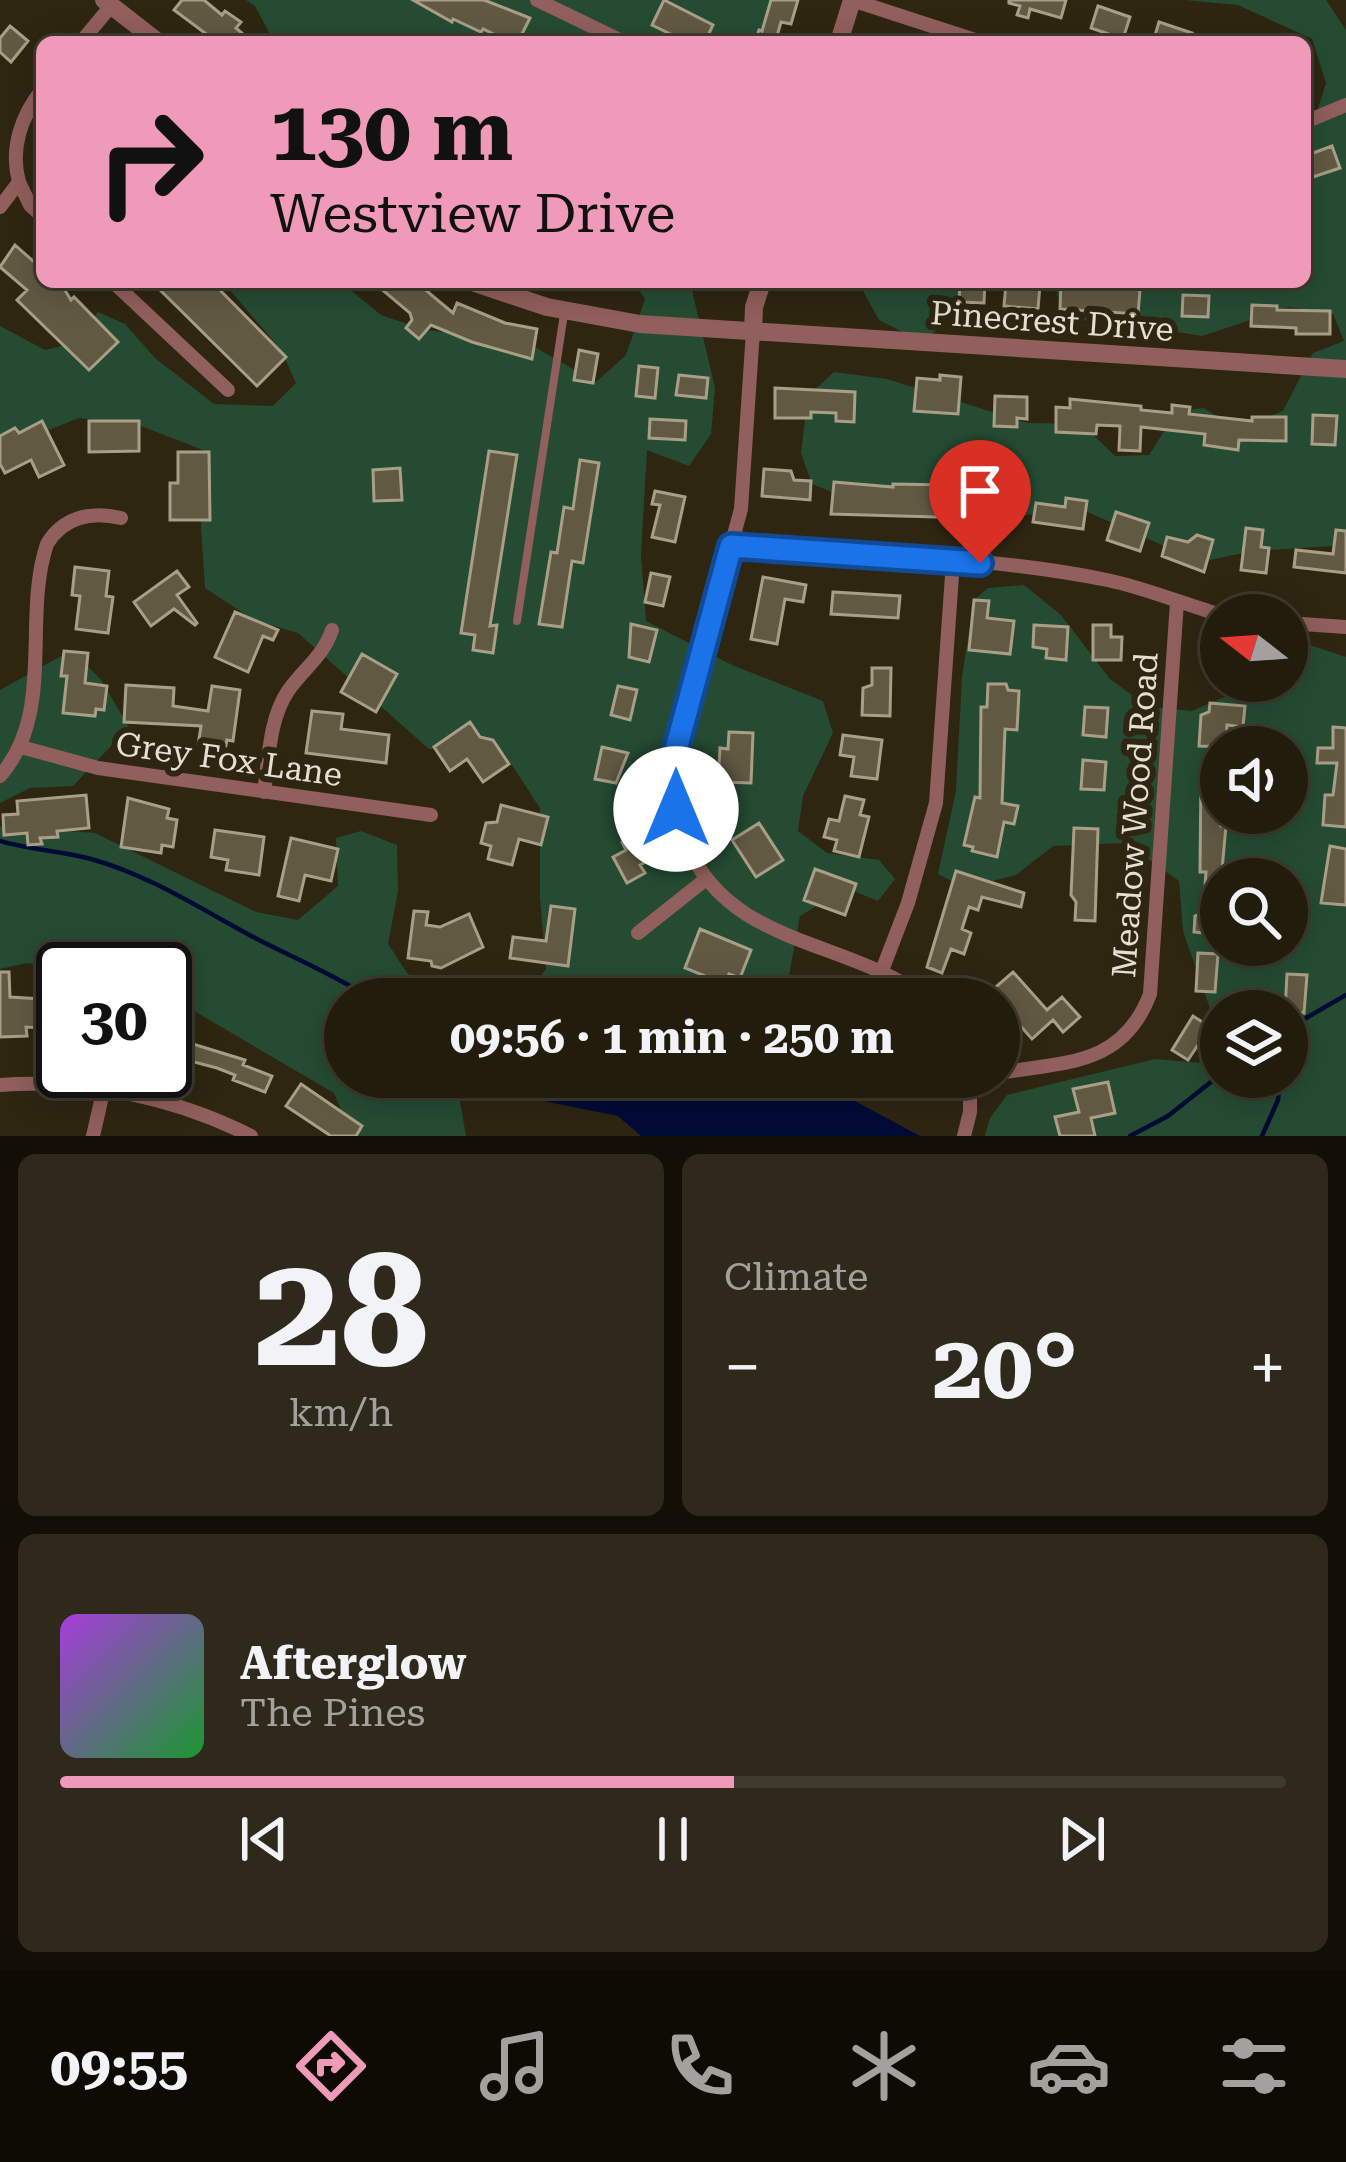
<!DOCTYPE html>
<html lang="en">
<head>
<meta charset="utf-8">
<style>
	:root { --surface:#221c0d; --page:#2e291b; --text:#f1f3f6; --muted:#a2a19d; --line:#3f3a2e; --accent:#ef9ab8 }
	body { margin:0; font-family:"Roboto Serif",serif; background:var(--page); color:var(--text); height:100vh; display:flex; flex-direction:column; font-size:45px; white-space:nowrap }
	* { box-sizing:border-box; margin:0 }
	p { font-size:39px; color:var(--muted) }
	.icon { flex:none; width:66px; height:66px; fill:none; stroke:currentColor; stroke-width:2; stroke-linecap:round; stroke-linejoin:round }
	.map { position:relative; height:1136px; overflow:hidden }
	.drawer { display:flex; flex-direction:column; gap:18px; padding:18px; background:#130f07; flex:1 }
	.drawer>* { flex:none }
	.banner { position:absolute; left:36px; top:36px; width:1275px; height:252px; border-radius:18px; box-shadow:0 6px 30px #0003,0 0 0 3px var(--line); background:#ef9ab8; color:#111; overflow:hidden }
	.needle { width:78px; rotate:287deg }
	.tools { position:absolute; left:1200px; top:594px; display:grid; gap:24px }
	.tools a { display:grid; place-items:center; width:108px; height:108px; border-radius:50%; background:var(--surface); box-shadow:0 6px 30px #0003,0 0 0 3px var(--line); font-size:60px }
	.speed { position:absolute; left:36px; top:942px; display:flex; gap:24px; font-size:60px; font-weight:700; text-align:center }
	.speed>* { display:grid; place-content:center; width:156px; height:156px; border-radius:50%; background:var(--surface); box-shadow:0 6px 30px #0003,0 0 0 3px var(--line); line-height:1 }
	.speed .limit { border:6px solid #111; border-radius:18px; background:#fff; color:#111 }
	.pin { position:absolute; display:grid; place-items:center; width:102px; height:102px; color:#fff; margin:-123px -51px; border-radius:50% 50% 50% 0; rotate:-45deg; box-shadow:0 0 12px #0007 }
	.pin .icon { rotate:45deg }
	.me { position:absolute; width:132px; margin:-66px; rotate:0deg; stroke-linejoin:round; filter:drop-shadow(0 0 9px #0008) }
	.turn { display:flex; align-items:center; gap:42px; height:252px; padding:0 36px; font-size:54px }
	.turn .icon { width:156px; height:156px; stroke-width:2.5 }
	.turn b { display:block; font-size:84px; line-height:102px }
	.big { font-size:90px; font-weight:700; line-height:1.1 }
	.drawer .tile { flex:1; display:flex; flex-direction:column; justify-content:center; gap:18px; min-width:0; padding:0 42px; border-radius:18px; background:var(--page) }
	.drawer .dial { align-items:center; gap:0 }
	.dial b { font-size:156px; line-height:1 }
	.song { display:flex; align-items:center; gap:36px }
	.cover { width:144px; height:144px; border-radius:18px; background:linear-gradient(135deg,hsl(280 70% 55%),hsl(130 70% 35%)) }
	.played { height:12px; border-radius:6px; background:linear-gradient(90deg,var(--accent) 55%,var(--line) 55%) }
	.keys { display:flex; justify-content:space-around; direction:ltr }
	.heat { display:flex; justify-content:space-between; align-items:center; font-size:66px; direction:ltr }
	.drawer .tiles { flex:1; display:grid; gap:18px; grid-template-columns:1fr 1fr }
	.tile:last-child { grid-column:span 2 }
	.trip { position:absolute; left:324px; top:978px; width:696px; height:120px; border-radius:60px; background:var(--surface); box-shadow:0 6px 30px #0003,0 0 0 3px var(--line); font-weight:700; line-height:120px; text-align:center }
	.tabs { display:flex; height:192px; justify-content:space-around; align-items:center; background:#0e0b05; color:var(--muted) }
	.tabs .icon { width:84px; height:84px }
	.tabs .current { color:var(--accent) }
	.tabs b { font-size:54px; color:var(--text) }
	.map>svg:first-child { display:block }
</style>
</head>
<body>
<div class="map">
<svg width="1346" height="1136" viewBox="0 0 1346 1136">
	<rect width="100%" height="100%" fill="#2e2611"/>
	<path fill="#254c33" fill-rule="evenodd" d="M 246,0 L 787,0 L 774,42 L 274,42 L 255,6 Z
		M 1185,0 L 1326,0 L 1346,30 L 1346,545 L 1253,551 L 1200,562 L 1083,510 L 1014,516 L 925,497 L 857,502 L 812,484 L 801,453 L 808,396 L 834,372 L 887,379 L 1028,423 L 1082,424 L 1115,456 L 1149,455 L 1177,411 L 1203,408 L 1239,428 L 1283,411 L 1313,353 L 1344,341 L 1333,314 L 1289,307 L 1202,336 L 1128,324 L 1064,319 L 1054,282 L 1305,282 L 1305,149 L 1326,83 L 1312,39 L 1238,5 Z
		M 223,282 L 341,282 L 381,315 L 425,330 L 524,341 L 596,382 L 626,355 L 645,299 L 633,282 L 690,282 L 715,388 L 711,434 L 689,466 L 647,450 L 641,555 L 646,621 L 732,665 L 823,701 L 833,733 L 803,796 L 798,831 L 827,853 L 879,860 L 895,879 L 878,901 L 846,888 L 800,916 L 787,986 L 780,999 L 524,999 L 546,969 L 540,898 L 540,808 L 504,753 L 429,749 L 298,633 L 254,620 L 205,588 L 201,528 L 208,452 L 141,426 L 79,418 L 0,449 L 0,326 L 45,350 L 74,343 L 98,312 L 125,324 L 155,358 L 214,404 L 273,406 L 296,383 L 281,350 Z
		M 864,282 L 980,282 L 952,317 L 922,342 L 879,320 L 863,291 Z
		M 1024,585 L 1061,615 L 1110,679 L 1148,707 L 1192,711 L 1236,692 L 1241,681 L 1287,681 L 1287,643 L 1304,643 L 1346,657 L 1346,1136 L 985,1136 L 990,1118 L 1007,1095 L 1155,1059 L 1203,1063 L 1211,1011 L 1183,931 L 1179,881 L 1126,843 L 1053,846 L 1016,875 L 965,888 L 938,874 L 956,791 L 962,677 L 974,600 L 988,588 ZM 1221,747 L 1287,747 L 1287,813 L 1221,813 ZM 1221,879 L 1287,879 L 1287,945 L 1221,945 ZM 1221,1011 L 1287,1011 L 1287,1077 L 1221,1077 Z
		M 72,650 L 101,680 L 129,727 L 73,786 L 30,788 L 0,803 L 0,690 Z
		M 0,826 L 95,833 L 256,912 L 298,920 L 338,886 L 336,838 L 361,831 L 397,845 L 398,891 L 388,944 L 407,973 L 443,999 L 345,999 L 345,1077 L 488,1077 L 459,1095 L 466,1136 L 352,1136 L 334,1093 L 165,994 L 165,969 L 63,969 L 27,963 L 0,969 Z"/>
	<path fill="#000b35" d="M 489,1077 L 810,1077 L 920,1136 L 641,1136 L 618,1116 L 538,1100 Z"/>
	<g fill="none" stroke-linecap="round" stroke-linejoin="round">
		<path stroke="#000b35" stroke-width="4.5" d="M 0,841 C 30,850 61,851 91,859 C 152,876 202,910 257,939 C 296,959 335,975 372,999
			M 1287,1029 L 1346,995
			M 1130,1136 L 1168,1116 L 1221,1074
			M 1262,1136 L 1278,1100 L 1280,1077"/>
	</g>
	<path fill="#625943" stroke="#a99f87" stroke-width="3" d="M 182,0 L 204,0 L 222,15 L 225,11 L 241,22 L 236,28 L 252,42 L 217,42 L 174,10 Z
		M 413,0 L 484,0 L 530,18 L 518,42 L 510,42 L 483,29 L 481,32 L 453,19 L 452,22 Z
		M 664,0 L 713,25 L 705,42 L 687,42 L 652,25 Z
		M 771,0 L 798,0 L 791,24 L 781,22 L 777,36 L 788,42 L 755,42 L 759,30 L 762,31 Z
		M 1009,0 L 1066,0 L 1061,18 L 1030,9 L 1028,18 L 1017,15 L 1020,6 L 1009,3 Z
		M 1098,6 L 1130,17 L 1123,39 L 1091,28 Z
		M 1159,22 L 1192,33 L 1189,42 L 1153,42 Z
		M 10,26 L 28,41 L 11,62 L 0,52 L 0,38 Z
		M 1332,146 L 1340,168 L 1310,178 L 1305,156 Z
		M 15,245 L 42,269 L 42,282 L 60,282 L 71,300 L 74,297 L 118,342 L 89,370 L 17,300 L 27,290 L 0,267 Z
		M 152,282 L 212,282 L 286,357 L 257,386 Z
		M 373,282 L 416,282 L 453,313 L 457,303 L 505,323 L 537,329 L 532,359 L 472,342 L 431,325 L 419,339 L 406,328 L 412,320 L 410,313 Z
		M 960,282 L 985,282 L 984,303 L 959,302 Z
		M 1061,282 L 1140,290 L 1138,314 L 1060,309 Z
		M 1006,283 L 1040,285 L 1038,309 L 1004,306 Z
		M 1183,295 L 1209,296 L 1208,317 L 1182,316 Z
		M 1252,305 L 1277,306 L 1277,310 L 1330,311 L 1330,334 L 1296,334 L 1296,328 L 1251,326 Z
		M 579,350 L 598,354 L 593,383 L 574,380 Z
		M 639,366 L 658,368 L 655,398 L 636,396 Z
		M 679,375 L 708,378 L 706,398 L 676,395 Z
		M 940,375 L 961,377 L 958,414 L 914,411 L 917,378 L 940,380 Z
		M 775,388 L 855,392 L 854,422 L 836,421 L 836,413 L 811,412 L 811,418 L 775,418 Z
		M 995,396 L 1027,397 L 1027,419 L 1017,418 L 1017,427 L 994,426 Z
		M 1070,399 L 1141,406 L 1141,410 L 1172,413 L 1172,405 L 1190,407 L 1189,414 L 1252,421 L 1252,417 L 1286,417 L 1286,441 L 1239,440 L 1238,450 L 1204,445 L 1205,434 L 1141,427 L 1140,451 L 1119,450 L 1120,426 L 1097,425 L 1096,434 L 1056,432 L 1056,407 L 1070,408 Z
		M 1313,415 L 1337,416 L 1335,445 L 1312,444 Z
		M 650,419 L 686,421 L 685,440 L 649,438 Z
		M 42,421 L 64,465 L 39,477 L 31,460 L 5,473 L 0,464 L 0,436 L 15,428 L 19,433 Z
		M 89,421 L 139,421 L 139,451 L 89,452 Z
		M 489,451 L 517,455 L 490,626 L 497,625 L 493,653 L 473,650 L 475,635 L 461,633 Z
		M 178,452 L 209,452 L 210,520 L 170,520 L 170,483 L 178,483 Z
		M 580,460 L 599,463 L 583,563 L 572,561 L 562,627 L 539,624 L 551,552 L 557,553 L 564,507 L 573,509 Z
		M 400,468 L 402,500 L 374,501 L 373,470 Z
		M 764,469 L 791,471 L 794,480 L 811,481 L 810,500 L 762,496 Z
		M 834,482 L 893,487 L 893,484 L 949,485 L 949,494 L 1007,497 L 1006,519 L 831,514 Z
		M 655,491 L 685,497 L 675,542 L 652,537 L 660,505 L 652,504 Z
		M 1066,498 L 1087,501 L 1083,529 L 1033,522 L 1036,503 L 1065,507 Z
		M 1116,512 L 1149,523 L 1140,551 L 1107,540 Z
		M 1246,528 L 1263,530 L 1261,547 L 1269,548 L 1266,573 L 1241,570 Z
		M 1336,530 L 1346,531 L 1346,573 L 1294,567 L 1296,550 L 1333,554 Z
		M 1197,535 L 1213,540 L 1204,572 L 1162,556 L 1167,537 L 1188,542 Z
		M 75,567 L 109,571 L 106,596 L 113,597 L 108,633 L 76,629 L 80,596 L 72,595 Z
		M 177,571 L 189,587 L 177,595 L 197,623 L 195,625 L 174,609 L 151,626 L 134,602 Z
		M 651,573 L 670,577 L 663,606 L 645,602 Z
		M 763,577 L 806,585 L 803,602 L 785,599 L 777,644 L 751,639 Z
		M 833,592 L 900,596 L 898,618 L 831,614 Z
		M 974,600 L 989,601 L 987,618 L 1014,621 L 1010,654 L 969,650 Z
		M 235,612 L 278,630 L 273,640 L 263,636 L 248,672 L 215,657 Z
		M 631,624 L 657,630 L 649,662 L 629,657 Z
		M 1034,625 L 1068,627 L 1066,660 L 1046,658 L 1047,649 L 1033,647 Z
		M 1093,625 L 1111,625 L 1111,637 L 1122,637 L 1121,660 L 1093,660 Z
		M 64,651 L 88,653 L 85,683 L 107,686 L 104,710 L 96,709 L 95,716 L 63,713 L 67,676 L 61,676 Z
		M 362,654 L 397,674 L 376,712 L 341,692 Z
		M 872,668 L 891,668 L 890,716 L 862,715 L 863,688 L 872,685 Z
		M 988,684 L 1006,684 L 1008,690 L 1019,691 L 1017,730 L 1005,729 L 1002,803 L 1018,806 L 1014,824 L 1004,822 L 997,857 L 972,851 L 973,847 L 964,845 L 975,797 L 980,798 L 981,707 L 987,707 Z
		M 126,685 L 174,688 L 173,706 L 208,711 L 212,686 L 240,690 L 233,741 L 227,740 L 225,750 L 198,746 L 201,726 L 124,722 Z
		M 618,686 L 637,690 L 630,720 L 611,715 Z
		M 1210,703 L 1245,706 L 1243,727 L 1227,725 L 1226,747 L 1199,746 L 1201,715 L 1209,712 Z
		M 1085,707 L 1108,708 L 1106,737 L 1083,735 Z
		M 312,711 L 343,714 L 341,729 L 389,735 L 386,763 L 306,753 Z
		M 470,722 L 480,737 L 493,740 L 509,764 L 483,782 L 467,759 L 450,771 L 434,747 Z
		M 1333,727 L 1346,728 L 1346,827 L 1323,825 L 1325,795 L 1333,795 L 1337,763 L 1317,763 L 1318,748 L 1333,748 Z
		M 729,732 L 753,733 L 751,783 L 718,782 L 720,748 L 728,749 Z
		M 843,735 L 882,740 L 877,779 L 851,776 L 854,757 L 840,755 Z
		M 602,747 L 628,753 L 616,783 L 595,779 Z
		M 1083,760 L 1106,762 L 1104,790 L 1081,789 Z
		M 1201,768 L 1221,769 L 1221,826 L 1226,826 L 1218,914 L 1221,914 L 1221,935 L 1194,932 L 1195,916 L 1203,913 L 1206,872 L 1200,872 Z
		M 86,795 L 89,828 L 57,831 L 58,837 L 40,838 L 42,844 L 28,845 L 27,833 L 4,835 L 3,815 L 18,814 L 17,801 Z
		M 845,796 L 864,800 L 860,815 L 869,817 L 859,857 L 834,851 L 837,840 L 824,837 L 829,819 L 839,821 Z
		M 128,798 L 169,809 L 167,818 L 177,820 L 173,847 L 162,845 L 161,853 L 121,847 Z
		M 501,805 L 548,817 L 541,845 L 519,839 L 512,865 L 488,859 L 491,846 L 481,843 L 486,823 L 497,822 Z
		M 759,823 L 783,860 L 756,877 L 732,840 Z
		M 1074,828 L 1098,829 L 1095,921 L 1075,920 L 1076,902 L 1071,895 Z
		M 215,830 L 264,837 L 259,875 L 226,870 L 228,860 L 211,857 Z
		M 641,831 L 655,857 L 640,865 L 645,873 L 627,883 L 613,857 L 626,850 L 622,842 Z
		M 291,838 L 338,849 L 331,881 L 305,875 L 299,901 L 278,896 Z
		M 1330,846 L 1346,849 L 1346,905 L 1321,903 Z
		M 815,869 L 856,884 L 845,915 L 804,900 Z
		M 956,871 L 1024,893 L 1021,907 L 982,897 L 978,910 L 969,907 L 962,929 L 971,933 L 964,954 L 951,949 L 942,973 L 927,967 Z
		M 551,906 L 575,909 L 568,966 L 510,958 L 513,937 L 546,941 Z
		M 414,911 L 428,912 L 426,925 L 440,927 L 469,914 L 483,947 L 441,968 L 432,966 L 431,961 L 408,958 Z
		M 700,929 L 751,950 L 740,978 L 729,974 L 725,984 L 685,968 Z
		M 1198,953 L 1218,954 L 1215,992 L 1196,991 Z
		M 0,972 L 9,972 L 10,997 L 59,1000 L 63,1029 L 26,1027 L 27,1036 L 0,1037 Z
		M 1013,972 L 1047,1010 L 1062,997 L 1080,1017 L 1063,1032 L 1053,1020 L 1032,1039 L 990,992 Z
		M 1287,974 L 1307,975 L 1304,1013 L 1285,1011 Z
		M 781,979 L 830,998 L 830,999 L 773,999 Z
		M 1193,1016 L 1210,1027 L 1188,1060 L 1172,1050 Z
		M 165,1031 L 185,1036 L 183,1041 L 245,1060 L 243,1065 L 272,1076 L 265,1092 L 233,1080 L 235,1075 L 217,1068 L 175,1057 L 176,1052 L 165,1049 Z
		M 1108,1082 L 1115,1113 L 1091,1118 L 1095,1136 L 1060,1136 L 1055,1117 L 1079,1112 L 1073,1089 Z
		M 301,1084 L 362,1126 L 356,1136 L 331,1136 L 286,1106 Z"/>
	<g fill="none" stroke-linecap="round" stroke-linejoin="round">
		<path stroke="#915f5d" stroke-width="8" d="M 517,621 L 564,314"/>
		<path stroke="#915f5d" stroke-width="14" d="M 537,0 L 624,42
			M 852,0 L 981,42
			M 81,42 L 111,6
			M 1305,122 L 1346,105
			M 19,182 L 30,205 L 42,216
			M 0,207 L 19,182 C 10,149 21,116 42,90
			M 113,282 L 228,390
			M 753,331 L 741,509 L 675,753 C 670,785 675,815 687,845 C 731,948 848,938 926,999
			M 731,546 C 856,555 984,555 1107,580 C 1146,588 1183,604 1221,615
			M 1287,623 L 1346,627
			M 21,747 L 98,768 L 431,815
			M 0,776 C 56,713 22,618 47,544 C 63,517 91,511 121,518
			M 264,792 C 269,759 269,719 288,691 C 303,669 323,657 332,630
			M 638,933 L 706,879
			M 881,973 L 908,903 L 936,803 L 953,561
			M 999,1073 C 1065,1062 1123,1066 1150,994 L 1177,602
			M 0,1085 C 86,1079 174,1097 251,1136
			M 93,1136 L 104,1088
			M 964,1136 L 970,1112 L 970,1077"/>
		<path stroke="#915f5d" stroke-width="18" d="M 104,0 L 158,42
			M 839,42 L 852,0
			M 472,282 L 547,307 L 640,324 L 1346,369
			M 753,331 L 754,307 L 762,282"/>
	</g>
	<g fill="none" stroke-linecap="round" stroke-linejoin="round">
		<defs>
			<path id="route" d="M 676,809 L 675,753 L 731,546 L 980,563"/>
		</defs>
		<use href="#route" stroke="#114b97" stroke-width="30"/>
		<use href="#route" stroke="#1a73e8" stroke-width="21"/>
	</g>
	<g text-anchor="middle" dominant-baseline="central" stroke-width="12" stroke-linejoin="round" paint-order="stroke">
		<g font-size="33" fill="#e5e0d3" stroke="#2e2611">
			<text transform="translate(1052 321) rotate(4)">Pinecrest Drive</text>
			<text transform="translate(229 759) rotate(8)">Grey Fox Lane</text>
			<text transform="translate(1135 815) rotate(-86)">Meadow Wood Road</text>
		</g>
	</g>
</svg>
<div class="tools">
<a><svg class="needle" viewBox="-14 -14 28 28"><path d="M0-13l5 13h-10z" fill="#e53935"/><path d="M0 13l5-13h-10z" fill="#a2a19d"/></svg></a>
<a><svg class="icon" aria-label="sound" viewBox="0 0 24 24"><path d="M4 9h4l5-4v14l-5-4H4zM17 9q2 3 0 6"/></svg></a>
<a><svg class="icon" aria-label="search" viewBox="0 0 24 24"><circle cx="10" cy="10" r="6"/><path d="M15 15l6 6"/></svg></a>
<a><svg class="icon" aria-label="layers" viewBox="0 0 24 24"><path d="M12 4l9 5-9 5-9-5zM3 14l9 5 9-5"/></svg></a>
</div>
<div class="speed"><div class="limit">30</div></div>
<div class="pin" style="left:980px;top:563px;background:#d93025"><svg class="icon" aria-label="arrive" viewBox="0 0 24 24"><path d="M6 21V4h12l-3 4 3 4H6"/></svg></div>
<svg class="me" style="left:676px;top:809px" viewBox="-20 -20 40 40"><circle r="19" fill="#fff"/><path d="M0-13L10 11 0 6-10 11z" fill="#1a73e8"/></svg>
<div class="trip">09:56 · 1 min · 250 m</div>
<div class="banner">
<div class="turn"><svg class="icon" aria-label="right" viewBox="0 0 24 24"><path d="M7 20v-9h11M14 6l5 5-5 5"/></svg><div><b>130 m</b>Westview Drive</div></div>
</div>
</div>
<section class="drawer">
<div class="tiles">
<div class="tile dial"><b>28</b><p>km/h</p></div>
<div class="tile"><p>Climate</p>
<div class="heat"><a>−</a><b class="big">20°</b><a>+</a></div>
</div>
<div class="tile">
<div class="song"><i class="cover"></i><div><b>Afterglow</b><p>The Pines</p></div></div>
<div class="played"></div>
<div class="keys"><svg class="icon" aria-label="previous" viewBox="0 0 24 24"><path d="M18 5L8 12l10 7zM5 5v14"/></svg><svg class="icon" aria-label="pause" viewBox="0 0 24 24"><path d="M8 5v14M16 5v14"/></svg><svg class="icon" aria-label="next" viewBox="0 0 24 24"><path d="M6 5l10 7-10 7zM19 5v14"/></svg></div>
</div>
</div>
</section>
<nav class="tabs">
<b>09:55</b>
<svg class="icon current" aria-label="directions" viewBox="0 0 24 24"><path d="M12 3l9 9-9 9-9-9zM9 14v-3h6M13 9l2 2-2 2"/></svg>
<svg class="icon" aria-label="music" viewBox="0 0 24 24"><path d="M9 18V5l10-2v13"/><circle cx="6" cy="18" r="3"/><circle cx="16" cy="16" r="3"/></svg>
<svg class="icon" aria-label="phone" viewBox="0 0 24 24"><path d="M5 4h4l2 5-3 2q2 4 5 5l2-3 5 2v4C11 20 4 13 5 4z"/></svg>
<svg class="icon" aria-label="climate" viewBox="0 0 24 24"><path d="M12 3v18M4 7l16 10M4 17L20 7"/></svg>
<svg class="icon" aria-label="car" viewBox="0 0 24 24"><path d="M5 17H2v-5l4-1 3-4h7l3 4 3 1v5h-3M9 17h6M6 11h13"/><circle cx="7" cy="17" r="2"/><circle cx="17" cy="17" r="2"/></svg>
<svg class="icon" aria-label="filters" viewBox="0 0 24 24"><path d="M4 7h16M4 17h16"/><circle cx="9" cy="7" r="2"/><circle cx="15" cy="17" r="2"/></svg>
</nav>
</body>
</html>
